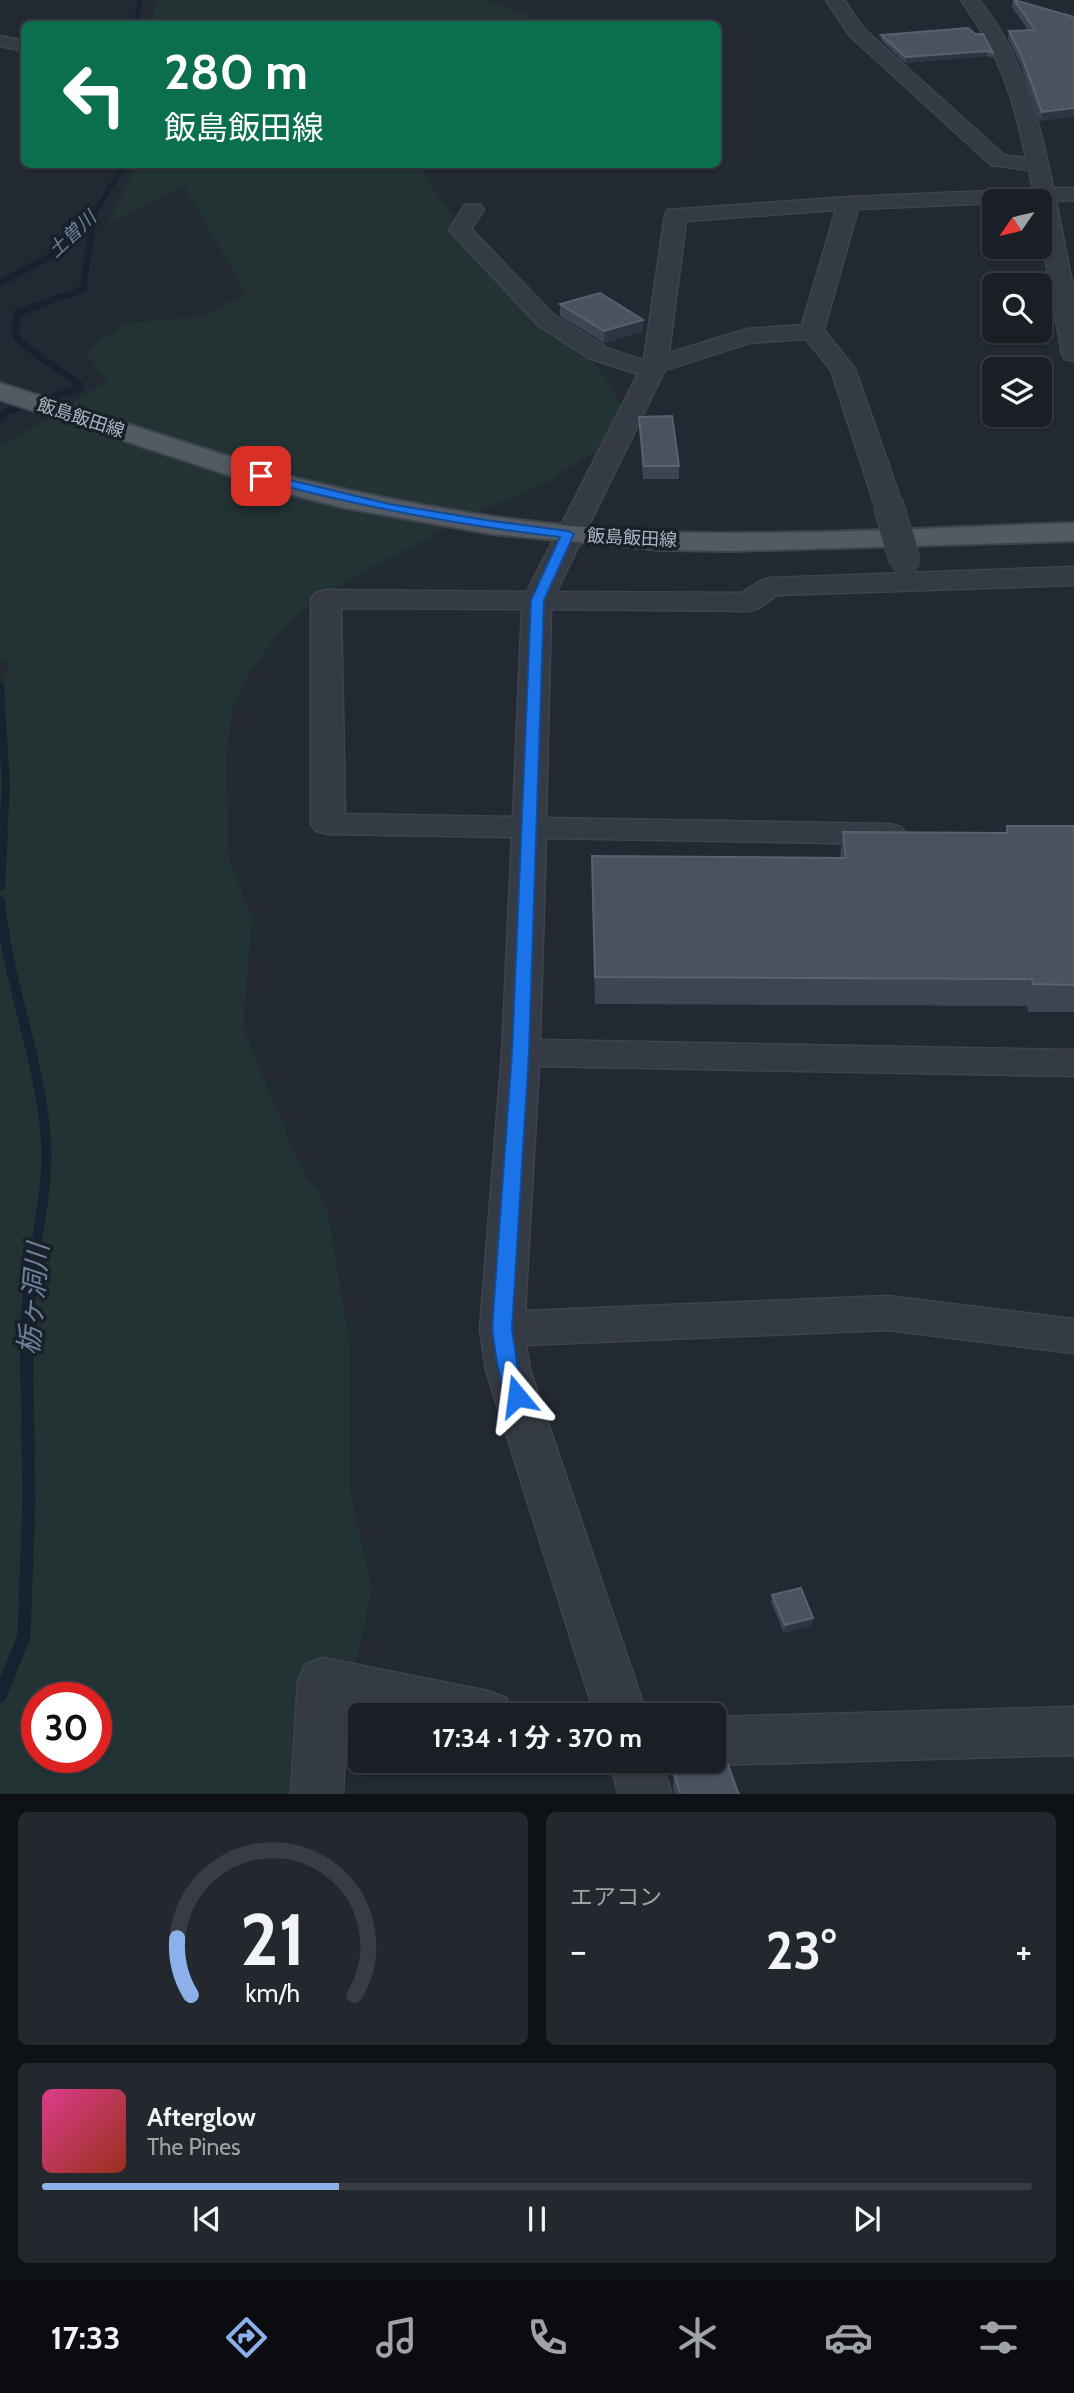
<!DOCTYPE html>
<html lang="ja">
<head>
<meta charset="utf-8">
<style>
	:root { --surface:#1a1f26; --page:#23272e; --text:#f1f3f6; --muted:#9fa2a7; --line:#383d43; --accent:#8bb0ea }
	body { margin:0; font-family:Cabin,"Noto Sans JP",sans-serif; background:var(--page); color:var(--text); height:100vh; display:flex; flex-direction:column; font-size:26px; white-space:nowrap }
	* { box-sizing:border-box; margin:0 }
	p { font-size:23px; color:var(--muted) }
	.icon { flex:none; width:38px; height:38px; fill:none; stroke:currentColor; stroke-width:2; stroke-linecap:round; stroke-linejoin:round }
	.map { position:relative; height:1794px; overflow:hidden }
	.sheet { display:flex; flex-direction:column; gap:18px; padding:18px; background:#0e1115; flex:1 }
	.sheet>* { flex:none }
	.guide { position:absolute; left:21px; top:21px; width:700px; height:147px; border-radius:10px; box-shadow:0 2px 5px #0004,0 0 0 2px var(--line); background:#0b6e4f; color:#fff; overflow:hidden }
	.needle { width:46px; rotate:236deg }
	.buttons { position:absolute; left:982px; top:189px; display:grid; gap:14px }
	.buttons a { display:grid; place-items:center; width:70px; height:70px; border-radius:10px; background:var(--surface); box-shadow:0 2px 5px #0004,0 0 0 2px var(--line); font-size:35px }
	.speed { position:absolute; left:21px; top:1682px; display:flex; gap:14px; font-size:35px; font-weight:700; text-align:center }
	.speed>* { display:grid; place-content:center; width:91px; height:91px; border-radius:50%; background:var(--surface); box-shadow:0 2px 5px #0004,0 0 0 2px var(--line); line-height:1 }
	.speed .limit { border:10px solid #d22; background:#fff; color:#111 }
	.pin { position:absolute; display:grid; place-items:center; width:60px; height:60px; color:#fff; margin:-30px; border-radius:14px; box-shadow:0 4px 10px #0006 }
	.me { position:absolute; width:77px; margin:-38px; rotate:344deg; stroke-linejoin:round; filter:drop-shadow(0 0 5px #0008) }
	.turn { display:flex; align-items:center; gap:24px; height:147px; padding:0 28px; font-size:32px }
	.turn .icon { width:91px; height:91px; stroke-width:2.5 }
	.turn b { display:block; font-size:49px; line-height:60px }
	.big { font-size:52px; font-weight:700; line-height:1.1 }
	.sheet .widget { flex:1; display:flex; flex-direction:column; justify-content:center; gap:10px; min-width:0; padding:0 24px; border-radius:10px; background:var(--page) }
	.sheet .dial { align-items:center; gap:0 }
	.dial svg { height:182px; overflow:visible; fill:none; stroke:var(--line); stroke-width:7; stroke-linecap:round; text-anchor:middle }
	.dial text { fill:var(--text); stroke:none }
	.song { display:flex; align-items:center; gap:21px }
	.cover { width:84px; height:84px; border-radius:10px; background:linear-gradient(135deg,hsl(330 70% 55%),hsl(10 70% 35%)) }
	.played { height:7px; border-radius:4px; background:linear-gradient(90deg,var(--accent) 30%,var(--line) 30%) }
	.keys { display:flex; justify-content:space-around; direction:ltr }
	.heat { display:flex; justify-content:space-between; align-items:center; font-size:38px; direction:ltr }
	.sheet .tiles { flex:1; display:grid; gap:18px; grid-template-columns:1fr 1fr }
	.widget:last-child { grid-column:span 2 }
	.trip { position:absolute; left:348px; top:1703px; width:378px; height:70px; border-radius:10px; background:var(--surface); box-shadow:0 2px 5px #0004,0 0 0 2px var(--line); font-weight:700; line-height:70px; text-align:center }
	.tabs { display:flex; height:112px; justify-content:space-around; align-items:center; background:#0a0c0f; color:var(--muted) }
	.tabs .icon { width:49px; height:49px }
	.tabs .on { color:var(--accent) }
	.tabs b { font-size:32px; color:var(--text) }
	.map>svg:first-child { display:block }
</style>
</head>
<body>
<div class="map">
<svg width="1074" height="1795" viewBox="0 0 1074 1795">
	<rect width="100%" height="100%" fill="#222933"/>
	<path fill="#233334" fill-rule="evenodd" d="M 156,0 L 485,0 L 531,16 L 535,24 L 151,24 Z
		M 138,164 L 418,165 L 449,212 L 578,342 L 609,383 L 622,407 L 620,441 L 583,458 L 544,484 L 487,508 L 366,570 L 313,602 L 278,634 L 249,674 L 233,706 L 226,757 L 229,858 L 252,918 L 243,1028 L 299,1164 L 327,1207 L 349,1341 L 350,1493 L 372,1588 L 347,1706 L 301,1794 L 0,1794 L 0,687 L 10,663 L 0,659 L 0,448 L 107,381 L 85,351 L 127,323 L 201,317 L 246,293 L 184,186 L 107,224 ZM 37,1698 L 96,1698 L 96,1757 L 37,1757 Z"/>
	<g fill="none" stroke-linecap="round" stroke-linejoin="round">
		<path stroke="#17212f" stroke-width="5" d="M 136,24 L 140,0
			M 91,220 L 124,164"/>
		<path stroke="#17212f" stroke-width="7" d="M 0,283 L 53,255 L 93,218
			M 0,419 L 6,412 L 80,388 L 80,385 L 20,342 L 15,333 L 17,313 L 83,289 L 93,218"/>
		<path stroke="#17212f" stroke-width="8" d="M 0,686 L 6,786 L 3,835"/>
		<path stroke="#17212f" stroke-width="10" d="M 0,886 L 3,833
			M 0,901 C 7,981 40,1058 46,1139 C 49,1179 39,1222 34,1262"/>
		<path stroke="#17212f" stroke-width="13" d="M 0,1696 L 24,1636 L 29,1498 L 26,1325 L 34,1260"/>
		<defs>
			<path id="minor" d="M 826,0 L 844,0 L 863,28 L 1004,155 L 1026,158 C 1013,95 999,53 961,0 L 979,0 C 1023,55 1040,122 1053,188 L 1074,188 L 1074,200 L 1056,201 L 1074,293 L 1074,361 L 1065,359 L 1062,354 L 1040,229 L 1040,201 L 858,209 L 824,330 L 855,369 L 902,503 L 898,509 L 888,511 L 878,509 L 874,503 L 831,370 L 806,339 L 749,343 L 665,370 L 556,592 L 742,593 L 760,581 L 770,578 L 1074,567 L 1074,585 L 777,595 L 759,608 L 749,611 L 551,609 L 546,818 L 889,824 L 901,827 L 906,834 L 901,841 L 889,844 L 546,838 L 540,1040 L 1074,1050 L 1074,1076 L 539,1066 L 525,1311 L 887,1296 L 1074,1319 L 1074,1353 L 887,1330 L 526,1345 L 530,1370 L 647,1715 L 595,1715 L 486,1370 L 480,1329 L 502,1053 L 512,837 L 328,834 L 316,831 L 311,824 L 311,599 L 316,593 L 326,590 L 527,592 L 638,374 L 589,358 L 538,325 L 449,230 L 465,205 L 481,205 L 484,210 L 471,229 L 554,315 L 607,348 L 639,359 L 644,359 L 665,215 L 668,210 L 849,197 L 1033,189 L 1029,170 L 991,165 L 850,36 ZM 836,210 L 802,325 L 747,329 L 669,353 L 686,221 ZM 341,608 L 522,609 L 513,817 L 345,814 Z
				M 0,36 L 24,41 L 24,51 L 0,46 Z
				M 323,1658 L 488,1691 L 506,1698 L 514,1715 L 376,1715 L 347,1709 L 343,1795 L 291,1795 L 298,1681 L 305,1665 Z
				M 1074,1707 L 1074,1755 L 714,1765 L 702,1760 L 714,1760 L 714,1717 Z
				M 609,1760 L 661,1760 L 672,1795 L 619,1795 Z"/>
			<path id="major" d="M 0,383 L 296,478 C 416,507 541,528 664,532 C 801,536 938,527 1074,523 L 1074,541 L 733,551 L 662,550 L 492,534 L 345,508 L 277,491 L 0,400 Z"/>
		</defs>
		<use href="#minor" stroke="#3e444e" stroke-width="3"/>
		<use href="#major" stroke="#3e444e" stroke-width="4"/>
		<use href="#minor" fill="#353b44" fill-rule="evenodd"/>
		<use href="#major" fill="#535a64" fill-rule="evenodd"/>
		<defs>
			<path id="minor-bridge" d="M 888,503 L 905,561"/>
		</defs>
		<use href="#minor-bridge" stroke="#3e444e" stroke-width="32" stroke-linecap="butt"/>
		<use href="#minor-bridge" stroke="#353b44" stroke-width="30"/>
	</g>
	<path fill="#3d4552" d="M 1013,0 L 1074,17 L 1040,121 L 1021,65 L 1008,39 L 1009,31 L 1028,30 L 1012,7 Z
		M 968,28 L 993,53 L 993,58 L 987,56 L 905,63 L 881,40 L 881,35 Z
		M 560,304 L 643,332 L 604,343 L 560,316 Z
		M 639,417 L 679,466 L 679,479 L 643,479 L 639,429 Z
		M 1007,826 L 1074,826 L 1074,1012 L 1028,1012 L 1027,1006 L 595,1004 L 592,883 L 592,856 L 840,858 L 843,832 L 1005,833 Z
		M 772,1595 L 812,1625 L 784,1633 L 771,1602 Z
		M 674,1774 L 739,1795 L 675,1795 L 673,1788 Z"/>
	<path fill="#2d3541" d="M 987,51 L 987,56 L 905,63 L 906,57 Z
		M 1074,108 L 1074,117 L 1040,121 L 1042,112 Z
		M 643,320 L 643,332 L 604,343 L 604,331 Z
		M 813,1618 L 812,1625 L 784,1633 L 785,1625 Z"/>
	<path fill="#49525e" stroke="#59616e" stroke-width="2" d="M 1014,0 L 1074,17 L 1074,108 L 1042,112 L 1022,57 L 1009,31 L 1035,30 Z
		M 968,28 L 975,34 L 983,34 L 993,53 L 987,51 L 906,57 L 881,35 Z
		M 600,293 L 643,320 L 604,331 L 560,304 Z
		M 672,416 L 679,466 L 644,466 L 639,417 Z
		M 1007,826 L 1074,826 L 1074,985 L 1033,984 L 1032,979 L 595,977 L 592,856 L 846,858 L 843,832 L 1008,833 Z
		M 801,1588 L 813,1618 L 785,1625 L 772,1595 Z
		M 726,1759 L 739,1795 L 681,1795 L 674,1774 Z"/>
	<path fill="#1a73e8" stroke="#114b97" stroke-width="2" d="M 261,473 L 389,504 L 492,521 L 568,531 L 574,534 L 544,600 L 529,1052 L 512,1329 L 518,1370 L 527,1396 L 524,1402 L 517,1404 L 509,1402 C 498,1379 496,1354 492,1329 L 512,1052 L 531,600 L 560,537 C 457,525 357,506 257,479 L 255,476 Z"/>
	<g text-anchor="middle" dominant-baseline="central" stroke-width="7" stroke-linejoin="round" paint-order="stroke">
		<g font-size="18" fill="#afb6c1" stroke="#1a2029">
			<text transform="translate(81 418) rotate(18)">飯島飯田線</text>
			<text transform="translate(632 538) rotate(3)">飯島飯田線</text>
		</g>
		<g font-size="19" font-style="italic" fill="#6c819c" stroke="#1a2029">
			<text transform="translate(72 234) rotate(-43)">土曽川</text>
		</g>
		<g font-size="28" font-style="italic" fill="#6c819c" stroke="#1a2029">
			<text transform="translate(33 1299) rotate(-85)">栃ヶ洞川</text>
		</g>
	</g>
</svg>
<div class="buttons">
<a><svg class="needle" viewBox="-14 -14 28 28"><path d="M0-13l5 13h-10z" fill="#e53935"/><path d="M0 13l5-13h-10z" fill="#9fa2a7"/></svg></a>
<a><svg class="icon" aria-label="search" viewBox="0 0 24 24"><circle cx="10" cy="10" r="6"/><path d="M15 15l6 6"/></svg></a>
<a><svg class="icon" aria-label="layers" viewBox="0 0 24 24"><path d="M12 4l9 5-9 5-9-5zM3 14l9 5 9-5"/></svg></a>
</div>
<div class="speed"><div class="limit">30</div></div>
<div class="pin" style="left:261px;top:476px;background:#d93025"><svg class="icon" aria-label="arrive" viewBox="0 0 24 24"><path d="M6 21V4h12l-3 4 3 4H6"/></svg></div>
<svg class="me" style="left:517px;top:1396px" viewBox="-20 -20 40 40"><path d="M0-17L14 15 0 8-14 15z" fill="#1a73e8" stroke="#fff" stroke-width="4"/></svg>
<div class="trip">17:34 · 1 分 · 370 m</div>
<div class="guide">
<div class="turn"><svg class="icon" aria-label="left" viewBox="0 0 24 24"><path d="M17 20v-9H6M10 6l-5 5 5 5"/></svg><div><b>280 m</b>飯島飯田線</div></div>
</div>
</div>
<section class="sheet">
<div class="tiles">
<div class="widget dial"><svg viewBox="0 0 100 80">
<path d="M14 69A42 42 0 1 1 86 69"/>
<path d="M14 69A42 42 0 0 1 8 44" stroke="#8bb0ea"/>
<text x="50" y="56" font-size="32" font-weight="700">21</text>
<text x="50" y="72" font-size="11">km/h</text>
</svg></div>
<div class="widget"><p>エアコン</p>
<div class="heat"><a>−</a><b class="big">23°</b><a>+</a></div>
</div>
<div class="widget">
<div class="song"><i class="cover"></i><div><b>Afterglow</b><p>The Pines</p></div></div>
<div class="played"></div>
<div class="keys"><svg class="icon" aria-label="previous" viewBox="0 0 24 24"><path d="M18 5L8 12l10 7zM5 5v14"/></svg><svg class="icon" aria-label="pause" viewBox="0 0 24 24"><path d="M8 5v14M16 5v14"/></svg><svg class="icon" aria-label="next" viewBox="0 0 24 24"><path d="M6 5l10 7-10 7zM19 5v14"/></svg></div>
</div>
</div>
</section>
<nav class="tabs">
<b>17:33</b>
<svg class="icon on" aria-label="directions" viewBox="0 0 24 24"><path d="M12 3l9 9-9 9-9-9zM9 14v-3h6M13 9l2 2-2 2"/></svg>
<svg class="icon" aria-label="music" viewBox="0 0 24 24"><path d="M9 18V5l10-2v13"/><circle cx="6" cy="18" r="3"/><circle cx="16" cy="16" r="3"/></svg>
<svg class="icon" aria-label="phone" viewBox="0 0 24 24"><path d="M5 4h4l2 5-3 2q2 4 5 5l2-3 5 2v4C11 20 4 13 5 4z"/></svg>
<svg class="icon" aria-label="climate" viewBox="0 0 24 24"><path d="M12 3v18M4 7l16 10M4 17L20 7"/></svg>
<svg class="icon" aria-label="car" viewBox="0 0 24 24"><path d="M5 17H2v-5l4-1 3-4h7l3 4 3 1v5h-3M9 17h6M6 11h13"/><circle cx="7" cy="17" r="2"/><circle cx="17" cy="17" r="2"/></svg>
<svg class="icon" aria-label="filters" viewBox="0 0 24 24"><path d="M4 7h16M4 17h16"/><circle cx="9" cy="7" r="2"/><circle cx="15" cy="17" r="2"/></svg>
</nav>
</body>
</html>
